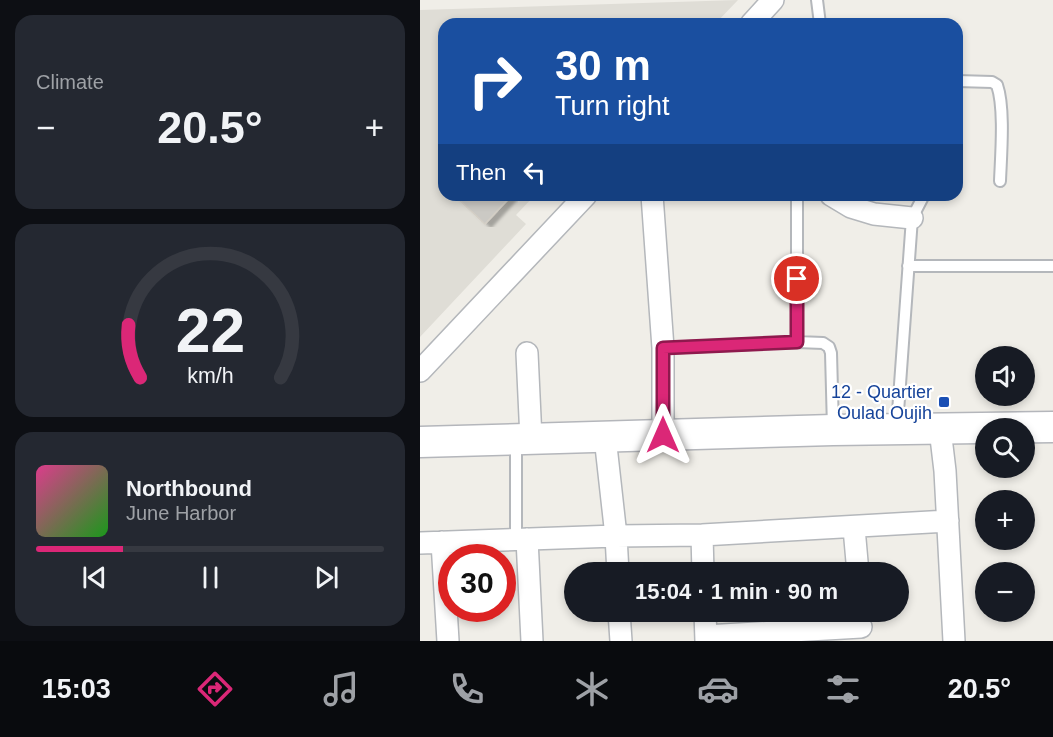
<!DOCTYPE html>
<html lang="en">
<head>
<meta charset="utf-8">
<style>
	:root { --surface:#171b24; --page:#242831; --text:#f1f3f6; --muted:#9ea1a6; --line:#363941; --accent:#db2777 }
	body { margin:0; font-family:Helvetica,sans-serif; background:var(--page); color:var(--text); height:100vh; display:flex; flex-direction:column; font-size:22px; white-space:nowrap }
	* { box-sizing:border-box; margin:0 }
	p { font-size:20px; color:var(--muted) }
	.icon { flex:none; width:33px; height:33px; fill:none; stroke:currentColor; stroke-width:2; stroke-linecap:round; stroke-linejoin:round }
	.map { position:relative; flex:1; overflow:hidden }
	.panel { display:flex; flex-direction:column; gap:15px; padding:15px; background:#0d0f14; width:420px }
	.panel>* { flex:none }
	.guide { position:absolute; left:18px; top:18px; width:525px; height:183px; border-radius:18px; box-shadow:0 3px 9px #0003; background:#1a4fa0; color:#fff; overflow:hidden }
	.buttons { position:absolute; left:555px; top:346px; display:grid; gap:12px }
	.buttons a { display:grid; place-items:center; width:60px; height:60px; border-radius:50%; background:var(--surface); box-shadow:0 3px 9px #0003; font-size:30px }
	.speed { position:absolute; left:18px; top:544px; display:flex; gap:12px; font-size:30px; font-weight:700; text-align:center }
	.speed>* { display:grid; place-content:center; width:78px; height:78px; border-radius:50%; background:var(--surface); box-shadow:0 3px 9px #0003; line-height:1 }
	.speed .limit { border:9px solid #d22; background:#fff; color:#111 }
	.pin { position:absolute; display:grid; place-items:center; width:51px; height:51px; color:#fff; margin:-26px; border:3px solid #fff; border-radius:50%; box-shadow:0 2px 6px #0007 }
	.me { position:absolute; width:66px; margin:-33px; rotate:0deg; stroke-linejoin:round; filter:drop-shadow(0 0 4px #0008) }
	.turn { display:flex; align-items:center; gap:21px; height:126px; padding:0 18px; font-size:27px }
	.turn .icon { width:78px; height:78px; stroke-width:2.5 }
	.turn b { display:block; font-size:42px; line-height:51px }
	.then { display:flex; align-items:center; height:57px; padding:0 18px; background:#0003; gap:12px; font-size:22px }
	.big { font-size:45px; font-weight:700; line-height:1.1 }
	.panel .card { flex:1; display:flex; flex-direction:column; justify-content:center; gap:9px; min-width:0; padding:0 21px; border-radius:18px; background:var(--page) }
	.panel .dial { align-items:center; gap:0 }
	.dial svg { height:156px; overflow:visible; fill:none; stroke:var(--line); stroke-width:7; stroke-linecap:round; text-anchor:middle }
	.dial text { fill:var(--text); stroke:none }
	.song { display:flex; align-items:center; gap:18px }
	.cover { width:72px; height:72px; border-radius:9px; background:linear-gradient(135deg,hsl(330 70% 55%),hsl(120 70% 35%)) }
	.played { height:6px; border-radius:3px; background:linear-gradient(90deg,var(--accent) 25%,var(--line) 25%) }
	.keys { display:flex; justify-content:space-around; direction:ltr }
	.heat { display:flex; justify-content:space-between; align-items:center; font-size:33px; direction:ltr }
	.trip { position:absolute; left:144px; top:562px; width:345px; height:60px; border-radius:30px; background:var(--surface); box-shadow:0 3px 9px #0003; font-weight:700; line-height:60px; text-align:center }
	.menu { display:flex; height:96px; justify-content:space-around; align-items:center; background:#090b0e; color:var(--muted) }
	.menu .icon { width:42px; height:42px }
	.menu .selected { color:var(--accent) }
	.menu b { font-size:27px; color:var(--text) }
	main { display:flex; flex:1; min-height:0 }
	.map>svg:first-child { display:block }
</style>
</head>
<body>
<main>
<section class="panel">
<div class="card"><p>Climate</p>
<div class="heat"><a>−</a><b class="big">20.5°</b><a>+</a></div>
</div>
<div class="card dial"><svg viewBox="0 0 100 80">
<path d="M14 69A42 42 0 1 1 86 69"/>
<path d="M14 69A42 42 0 0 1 8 42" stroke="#db2777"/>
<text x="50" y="56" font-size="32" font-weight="700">22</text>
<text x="50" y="72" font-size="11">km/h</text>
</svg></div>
<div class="card">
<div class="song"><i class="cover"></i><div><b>Northbound</b><p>June Harbor</p></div></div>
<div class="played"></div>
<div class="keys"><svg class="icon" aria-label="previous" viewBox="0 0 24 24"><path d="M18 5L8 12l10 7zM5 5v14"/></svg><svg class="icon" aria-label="pause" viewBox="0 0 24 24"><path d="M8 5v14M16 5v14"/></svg><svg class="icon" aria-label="next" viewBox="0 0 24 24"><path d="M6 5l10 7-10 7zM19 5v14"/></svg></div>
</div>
</section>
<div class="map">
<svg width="633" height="641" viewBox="0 0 633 641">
	<defs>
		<filter id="shadow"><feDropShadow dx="6" dy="3.5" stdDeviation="1.5" flood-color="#0004"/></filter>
	</defs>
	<rect width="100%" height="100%" fill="#f0eee8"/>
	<path fill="#dfddd6" d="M 318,0 L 295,24 L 24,24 L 24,195 L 115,195 L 96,215 L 106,224 L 0,337 L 0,10 Z"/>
	<path fill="#cbc9c4" stroke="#d4cfc6" stroke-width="1.5" filter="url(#shadow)" d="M 34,195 L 92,195 L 65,224 Z"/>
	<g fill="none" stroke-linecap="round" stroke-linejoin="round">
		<defs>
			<path id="lane" d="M 397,0 L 400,24
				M 537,81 L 572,82 L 577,85 C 585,108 581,155 580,181
				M 488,266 L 633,266
				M 377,342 L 377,195
				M 243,348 L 377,342 L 403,343 L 409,347 L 411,353 L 413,428
				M 477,426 L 492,218 L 504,195
				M 96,441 L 96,539"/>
			<path id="street" d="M 331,24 L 353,0
				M 232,195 L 243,348 L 243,435
				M 411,195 L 431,207 L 454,214 L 492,218
				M 107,353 L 111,439
				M 0,371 L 166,195
				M 520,429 L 525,471 L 534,641
				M 185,437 L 196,536 L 198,573
				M 434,528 L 438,573
				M 282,535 L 283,573
				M 107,539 L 112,641
				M 22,542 L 28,641
				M 0,543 L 196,536 L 282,535 L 528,521
				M 199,612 L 201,641
				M 285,612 L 286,641
				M 286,636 L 441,627"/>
			<path id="secondary" d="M 0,442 L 413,430 L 633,427"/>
		</defs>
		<use href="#lane" stroke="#b4b7bb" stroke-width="14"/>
		<use href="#street" stroke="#b4b7bb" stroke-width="24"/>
		<use href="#secondary" stroke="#b4b6bb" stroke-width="33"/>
		<use href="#lane" stroke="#fff" stroke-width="10"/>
		<use href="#street" stroke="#fff" stroke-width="21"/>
		<use href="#secondary" stroke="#fff" stroke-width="30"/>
	</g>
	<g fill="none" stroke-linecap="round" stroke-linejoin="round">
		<defs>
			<path id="route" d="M 243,435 L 243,348 L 377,342 L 377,279"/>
		</defs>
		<use href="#route" stroke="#8e194d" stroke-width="15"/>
		<use href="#route" stroke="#db2777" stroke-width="10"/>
	</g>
	<rect fill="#1a4fb4" stroke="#fff" stroke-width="2" x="518" y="396" width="12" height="12" rx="3"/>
	<g text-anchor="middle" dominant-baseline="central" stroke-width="4.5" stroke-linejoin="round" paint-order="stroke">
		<g font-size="18" fill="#164399" stroke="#fff" text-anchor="end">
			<text x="512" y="392">12 - Quartier<tspan x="512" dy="21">Oulad Oujih</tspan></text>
		</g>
	</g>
</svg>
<div class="buttons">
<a><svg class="icon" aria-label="sound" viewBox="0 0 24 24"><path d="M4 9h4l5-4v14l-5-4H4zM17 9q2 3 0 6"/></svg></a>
<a><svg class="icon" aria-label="search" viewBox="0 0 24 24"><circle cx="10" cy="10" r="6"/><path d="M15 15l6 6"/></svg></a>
<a>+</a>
<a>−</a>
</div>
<div class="speed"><div class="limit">30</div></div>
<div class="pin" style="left:377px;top:279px;background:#d93025"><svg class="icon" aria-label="arrive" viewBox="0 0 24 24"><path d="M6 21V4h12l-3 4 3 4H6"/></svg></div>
<svg class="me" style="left:243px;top:435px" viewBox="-20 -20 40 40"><path d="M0-17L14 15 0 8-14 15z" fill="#db2777" stroke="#fff" stroke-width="4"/></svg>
<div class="trip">15:04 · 1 min · 90 m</div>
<div class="guide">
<div class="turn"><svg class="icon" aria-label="right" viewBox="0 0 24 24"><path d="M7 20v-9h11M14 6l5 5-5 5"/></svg><div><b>30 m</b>Turn right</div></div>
<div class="then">Then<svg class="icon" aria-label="left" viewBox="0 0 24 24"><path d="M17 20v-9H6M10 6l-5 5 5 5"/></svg></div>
</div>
</div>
</main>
<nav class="menu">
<b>15:03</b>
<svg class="icon selected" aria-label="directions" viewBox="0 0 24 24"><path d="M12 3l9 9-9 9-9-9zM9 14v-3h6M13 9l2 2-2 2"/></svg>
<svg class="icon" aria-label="music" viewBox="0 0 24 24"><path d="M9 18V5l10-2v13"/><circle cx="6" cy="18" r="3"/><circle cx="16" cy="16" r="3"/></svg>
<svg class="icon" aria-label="phone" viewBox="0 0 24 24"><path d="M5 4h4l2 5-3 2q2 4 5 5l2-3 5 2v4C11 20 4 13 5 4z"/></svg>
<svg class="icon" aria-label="climate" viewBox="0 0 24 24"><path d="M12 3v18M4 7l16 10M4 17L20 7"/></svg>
<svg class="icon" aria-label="car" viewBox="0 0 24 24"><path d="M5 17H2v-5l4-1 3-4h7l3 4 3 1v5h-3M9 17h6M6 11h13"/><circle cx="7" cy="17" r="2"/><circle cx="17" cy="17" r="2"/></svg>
<svg class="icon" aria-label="filters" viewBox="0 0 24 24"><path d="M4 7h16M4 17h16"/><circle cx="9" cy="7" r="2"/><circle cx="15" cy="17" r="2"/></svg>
<b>20.5°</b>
</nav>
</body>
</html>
